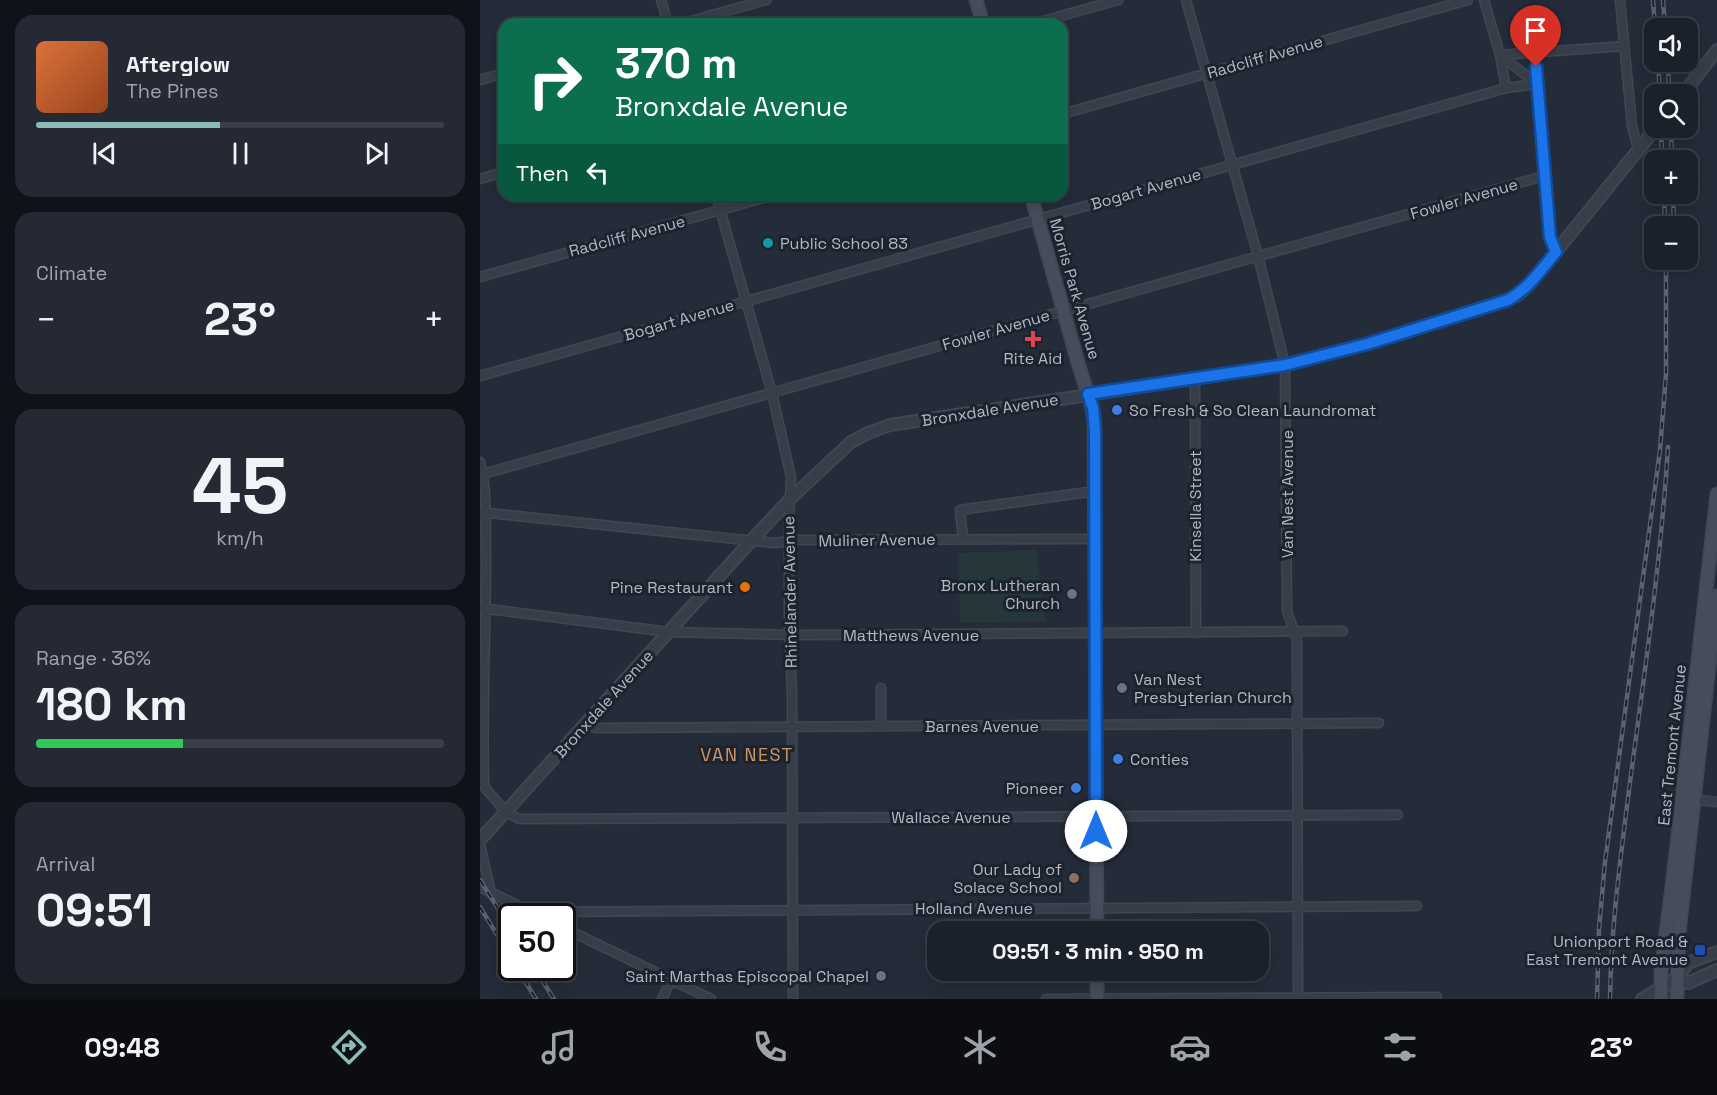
<!DOCTYPE html>
<html lang="en">
<head>
<meta charset="utf-8">
<style>
	:root { --surface:#1b212b; --page:#242933; --text:#f1f3f6; --muted:#a0a3a9; --line:#393e47; --accent:#8bbbb9 }
	body { margin:0; font-family:"Space Grotesk",sans-serif; background:var(--page); color:var(--text); height:100vh; display:flex; flex-direction:column; font-size:22px; white-space:nowrap }
	* { box-sizing:border-box; margin:0 }
	p { font-size:20px; color:var(--muted) }
	.icon { flex:none; width:33px; height:33px; fill:none; stroke:currentColor; stroke-width:2; stroke-linecap:round; stroke-linejoin:round }
	.map { position:relative; flex:1; overflow:hidden }
	.side { display:flex; flex-direction:column; gap:15px; padding:15px; background:#0f1218; width:480px }
	.side>* { flex:none }
	.top-card { position:absolute; left:18px; top:18px; width:570px; height:183px; border-radius:18px; box-shadow:0 3px 15px #0003,0 0 0 2px var(--line); background:#0b6e4f; color:#fff; overflow:hidden }
	.controls { position:absolute; left:1164px; top:18px; display:grid; gap:12px }
	.controls a { display:grid; place-items:center; width:54px; height:54px; border-radius:12px; background:var(--surface); box-shadow:0 3px 15px #0003,0 0 0 2px var(--line); font-size:30px }
	.speed { position:absolute; left:18px; top:903px; display:flex; gap:12px; font-size:30px; font-weight:700; text-align:center }
	.speed>* { display:grid; place-content:center; width:78px; height:78px; border-radius:50%; background:var(--surface); box-shadow:0 3px 15px #0003,0 0 0 2px var(--line); line-height:1 }
	.speed .limit { border:3px solid #111; border-radius:9px; background:#fff; color:#111 }
	.pin { position:absolute; display:grid; place-items:center; width:51px; height:51px; color:#fff; margin:-62px -26px; border-radius:50% 50% 50% 0; rotate:-45deg; box-shadow:0 0 6px #0007 }
	.pin .icon { rotate:45deg }
	.me { position:absolute; width:66px; margin:-33px; rotate:0deg; stroke-linejoin:round; filter:drop-shadow(0 0 4px #0008) }
	.turn { display:flex; align-items:center; gap:21px; height:126px; padding:0 18px; font-size:27px }
	.turn .icon { width:78px; height:78px; stroke-width:2.5 }
	.turn b { display:block; font-size:42px; line-height:51px }
	.then { display:flex; align-items:center; height:57px; padding:0 18px; background:#0003; gap:12px; font-size:22px }
	.big { font-size:45px; font-weight:700; line-height:1.1 }
	.side .tile { flex:1; display:flex; flex-direction:column; justify-content:center; gap:9px; min-width:0; padding:0 21px; border-radius:18px; background:var(--page) }
	.side .dial { align-items:center; gap:0 }
	.dial b { font-size:78px; line-height:1 }
	.song { display:flex; align-items:center; gap:18px }
	.cover { width:72px; height:72px; border-radius:9px; background:linear-gradient(135deg,hsl(20 70% 55%),hsl(20 70% 35%)) }
	.played { height:6px; border-radius:3px; background:linear-gradient(90deg,var(--accent) 45%,var(--line) 45%) }
	.keys { display:flex; justify-content:space-around; direction:ltr }
	.heat { display:flex; justify-content:space-between; align-items:center; font-size:33px; direction:ltr }
	.charge { height:9px; border-radius:4px; background:linear-gradient(90deg,#34c759 36%,var(--line) 0) }
	.trip { position:absolute; left:447px; top:921px; width:342px; height:60px; border-radius:18px; background:var(--surface); box-shadow:0 3px 15px #0003,0 0 0 2px var(--line); font-weight:700; line-height:60px; text-align:center }
	.tab-bar { display:flex; height:96px; justify-content:space-around; align-items:center; background:#0b0d11; color:var(--muted) }
	.tab-bar .icon { width:42px; height:42px }
	.tab-bar .on { color:var(--accent) }
	.tab-bar b { font-size:27px; color:var(--text) }
	main { display:flex; flex:1; min-height:0 }
	.map>svg:first-child { display:block }
</style>
</head>
<body>
<main>
<section class="side">
<div class="tile">
<div class="song"><i class="cover"></i><div><b>Afterglow</b><p>The Pines</p></div></div>
<div class="played"></div>
<div class="keys"><svg class="icon" aria-label="previous" viewBox="0 0 24 24"><path d="M18 5L8 12l10 7zM5 5v14"/></svg><svg class="icon" aria-label="pause" viewBox="0 0 24 24"><path d="M8 5v14M16 5v14"/></svg><svg class="icon" aria-label="next" viewBox="0 0 24 24"><path d="M6 5l10 7-10 7zM19 5v14"/></svg></div>
</div>
<div class="tile"><p>Climate</p>
<div class="heat"><a>−</a><b class="big">23°</b><a>+</a></div>
</div>
<div class="tile dial"><b>45</b><p>km/h</p></div>
<div class="tile"><p>Range · 36%</p><b class="big">180 km</b><div class="charge"></div></div>
<div class="tile"><p>Arrival</p><b class="big">09:51</b></div>
</section>
<div class="map">
<svg width="1237" height="999" viewBox="0 0 1237 999">
	<rect width="100%" height="100%" fill="#242c39"/>
	<path fill="#25373a" d="M 556,550 L 566,622 L 480,623 L 478,553 Z"/>
	<g fill="none" stroke-linecap="round" stroke-linejoin="round">
		<defs>
			<path id="minor" d="M 181,0 L 188,24
				M 706,0 L 778,256 L 805,365 L 807,611 L 817,640 L 818,999
				M 1004,0 L 1020,55 L 1026,88
				M 1140,0 L 1152,126 L 1158,149
				M 200,24 L 286,0
				M 552,24 L 638,0
				M 1055,52 L 1069,237 L 1075,252
				M 1020,55 L 1144,46
				M 1020,55 L 1057,84
				M 0,80 L 24,73
				M 582,114 L 988,0
				M 0,179 L 24,172
				M 236,195 L 292,393 L 311,477 L 309,519 L 309,627 L 312,693 L 313,999
				M 0,277 L 294,195
				M 0,376 L 1026,88 L 1057,84
				M 715,378 L 716,633
				M 0,462 C 8,492 5,527 6,558 C 6,633 2,708 4,784 L 6,789 L 26,812 L 39,819 L 918,815
				M 3,474 L 1064,176
				M 0,512 L 294,543 L 317,540 L 615,539
				M 483,539 L 480,510 L 615,491
				M 0,608 L 189,632 L 319,635 L 863,631
				M 108,721 L 115,728 L 899,723
				M 401,726 L 401,688
				M 1211,799 L 1237,802
				M 0,844 L 11,893
				M 0,887 L 55,914
				M 52,912 L 937,906
				M 82,927 L 231,999
				M 182,999 L 191,980
				M 566,999 L 957,997"/>
			<path id="tertiary" d="M 1203,94 L 1237,50
				M 0,840 L 271,541 L 310,499 L 371,442 L 388,433 L 410,425 L 805,365 L 887,344 L 1028,300 L 1039,294 L 1049,285 L 1176,128
				M 1197,978 L 1208,983 L 1237,970
				M 1162,999 L 1197,978 L 1208,963 L 1237,952"/>
			<path id="secondary" d="M 496,0 L 503,24
				M 551,195 L 598,363 L 611,404 L 614,420 L 617,932
				M 617,970 L 617,999
				M 1181,999 L 1181,972 L 1192,887 L 1237,494
				M 1197,999 L 1199,933 L 1237,596"/>
		</defs>
		<use href="#minor" stroke="#404752" stroke-width="11"/>
		<use href="#tertiary" stroke="#404752" stroke-width="14"/>
		<use href="#secondary" stroke="#404752" stroke-width="15"/>
		<use href="#minor" stroke="#373e49" stroke-width="8"/>
		<use href="#tertiary" stroke="#373e49" stroke-width="10"/>
		<use href="#secondary" stroke="#454d5c" stroke-width="12"/>
		<defs>
			<path id="rail" d="M 1173,0 L 1175,28
				M 1183,0 L 1185,28
				M 1178,62 L 1180,94
				M 1188,62 L 1189,94
				M 1181,128 L 1182,160
				M 1191,128 L 1192,160
				M 1184,194 L 1185,226
				M 1193,194 L 1194,226
				M 0,880 L 32,931
				M 0,907 L 32,959
				M 37,968 L 56,999
				M 54,968 L 74,999
				M 1117,999 L 1119,929 L 1125,862 L 1180,450 L 1186,374 L 1186,260
				M 1130,999 C 1131,926 1141,854 1150,782 C 1165,670 1181,559 1188,447"/>
		</defs>
		<use href="#rail" stroke="#596270" stroke-width="4.5"/>
		<use href="#rail" stroke="#1c232e" stroke-width="2" stroke-dasharray="7" stroke-linecap="butt"/>
	</g>
	<g fill="none" stroke-linecap="round" stroke-linejoin="round">
		<defs>
			<path id="route" d="M 616,831 L 615,431 L 613,408 L 608,394 L 805,365 L 887,344 L 1028,300 C 1049,288 1060,271 1076,252 L 1070,237 L 1056,67"/>
		</defs>
		<use href="#route" stroke="#114b97" stroke-width="15"/>
		<use href="#route" stroke="#1a73e8" stroke-width="10"/>
	</g>
	<circle fill="#0f9aa8" stroke="#1c232e" stroke-width="2" cx="288" cy="243" r="6"/>
	<path fill="#e0444e" stroke="#1c232e" stroke-width="2" d="M550 330h6v6h6v6h-6v6h-6v-6h-6v-6h6z"/>
	<g fill="#3f7fe0" stroke="#1c232e" stroke-width="2">
		<circle cx="637" cy="410" r="6"/>
		<circle cx="638" cy="759" r="6"/>
		<circle cx="596" cy="788" r="6"/>
	</g>
	<circle fill="#e8710a" stroke="#1c232e" stroke-width="2" cx="265" cy="587" r="6"/>
	<g fill="#6b7280" stroke="#1c232e" stroke-width="2">
		<circle cx="592" cy="594" r="6"/>
		<circle cx="642" cy="688" r="6"/>
		<circle cx="401" cy="976" r="6"/>
	</g>
	<circle fill="#8d6e63" stroke="#1c232e" stroke-width="2" cx="594" cy="878" r="6"/>
	<rect fill="#1a4fb4" stroke="#1c232e" stroke-width="2" x="1214" y="944" width="12" height="12" rx="3"/>
	<g text-anchor="middle" dominant-baseline="central" stroke-width="6" stroke-linejoin="round" paint-order="stroke">
		<g font-size="16" fill="#b2b9c5" stroke="#1c232e">
			<text transform="translate(785 57) rotate(-16)">Radcliff Avenue</text>
			<text transform="translate(666 189) rotate(-16)">Bogart Avenue</text>
			<text transform="translate(984 199) rotate(-16)">Fowler Avenue</text>
			<text transform="translate(147 236) rotate(-15)">Radcliff Avenue</text>
			<text transform="translate(595 289) rotate(74)">Morris Park Avenue</text>
			<text transform="translate(199 320) rotate(-16)">Bogart Avenue</text>
			<text transform="translate(516 330) rotate(-16)">Fowler Avenue</text>
			<text transform="translate(510 410) rotate(-9)">Bronxdale Avenue</text>
			<text transform="translate(807 494) rotate(-90)">Van Nest Avenue</text>
			<text transform="translate(715 506) rotate(-90)">Kinsella Street</text>
			<text transform="translate(397 540) rotate(-1)">Muliner Avenue</text>
			<text transform="translate(310 592) rotate(-91)">Rhinelander Avenue</text>
			<text x="431" y="635">Matthews Avenue</text>
			<text transform="translate(124 704) rotate(-48)">Bronxdale Avenue</text>
			<text x="502" y="726">Barnes Avenue</text>
			<text transform="translate(1192 745) rotate(-84)">East Tremont Avenue</text>
			<text x="471" y="817">Wallace Avenue</text>
			<text x="494" y="908">Holland Avenue</text>
		</g>
		<g font-size="16" fill="#b2b9c5" stroke="#1c232e" text-anchor="end">
			<text x="300" y="243" text-anchor="start">Public School 83</text>
			<text x="553" y="358" text-anchor="middle">Rite Aid</text>
			<text x="649" y="410" text-anchor="start">So Fresh &amp; So Clean Laundromat</text>
			<text x="580" y="585">Bronx Lutheran<tspan x="580" dy="18">Church</tspan></text>
			<text x="253" y="587">Pine Restaurant</text>
			<text x="654" y="679" text-anchor="start">Van Nest<tspan x="654" dy="18">Presbyterian Church</tspan></text>
			<text x="650" y="759" text-anchor="start">Conties</text>
			<text x="584" y="788">Pioneer</text>
			<text x="582" y="869">Our Lady of<tspan x="582" dy="18">Solace School</tspan></text>
			<text x="1208" y="941">Unionport Road &amp;<tspan x="1208" dy="18">East Tremont Avenue</tspan></text>
			<text x="389" y="976">Saint Marthas Episcopal Chapel</text>
		</g>
		<g font-size="18" letter-spacing="1.5" fill="#cc9766" stroke="#1c232e">
			<text x="267" y="754">VAN NEST</text>
		</g>
	</g>
</svg>
<div class="controls">
<a><svg class="icon" aria-label="sound" viewBox="0 0 24 24"><path d="M4 9h4l5-4v14l-5-4H4zM17 9q2 3 0 6"/></svg></a>
<a><svg class="icon" aria-label="search" viewBox="0 0 24 24"><circle cx="10" cy="10" r="6"/><path d="M15 15l6 6"/></svg></a>
<a>+</a>
<a>−</a>
</div>
<div class="speed"><div class="limit">50</div></div>
<div class="pin" style="left:1056px;top:67px;background:#d93025"><svg class="icon" aria-label="arrive" viewBox="0 0 24 24"><path d="M6 21V4h12l-3 4 3 4H6"/></svg></div>
<svg class="me" style="left:616px;top:831px" viewBox="-20 -20 40 40"><circle r="19" fill="#fff"/><path d="M0-13L10 11 0 6-10 11z" fill="#1a73e8"/></svg>
<div class="trip">09:51 · 3 min · 950 m</div>
<div class="top-card">
<div class="turn"><svg class="icon" aria-label="right" viewBox="0 0 24 24"><path d="M7 20v-9h11M14 6l5 5-5 5"/></svg><div><b>370 m</b>Bronxdale Avenue</div></div>
<div class="then">Then<svg class="icon" aria-label="left" viewBox="0 0 24 24"><path d="M17 20v-9H6M10 6l-5 5 5 5"/></svg></div>
</div>
</div>
</main>
<nav class="tab-bar">
<b>09:48</b>
<svg class="icon on" aria-label="directions" viewBox="0 0 24 24"><path d="M12 3l9 9-9 9-9-9zM9 14v-3h6M13 9l2 2-2 2"/></svg>
<svg class="icon" aria-label="music" viewBox="0 0 24 24"><path d="M9 18V5l10-2v13"/><circle cx="6" cy="18" r="3"/><circle cx="16" cy="16" r="3"/></svg>
<svg class="icon" aria-label="phone" viewBox="0 0 24 24"><path d="M5 4h4l2 5-3 2q2 4 5 5l2-3 5 2v4C11 20 4 13 5 4z"/></svg>
<svg class="icon" aria-label="climate" viewBox="0 0 24 24"><path d="M12 3v18M4 7l16 10M4 17L20 7"/></svg>
<svg class="icon" aria-label="car" viewBox="0 0 24 24"><path d="M5 17H2v-5l4-1 3-4h7l3 4 3 1v5h-3M9 17h6M6 11h13"/><circle cx="7" cy="17" r="2"/><circle cx="17" cy="17" r="2"/></svg>
<svg class="icon" aria-label="filters" viewBox="0 0 24 24"><path d="M4 7h16M4 17h16"/><circle cx="9" cy="7" r="2"/><circle cx="15" cy="17" r="2"/></svg>
<b>23°</b>
</nav>
</body>
</html>
